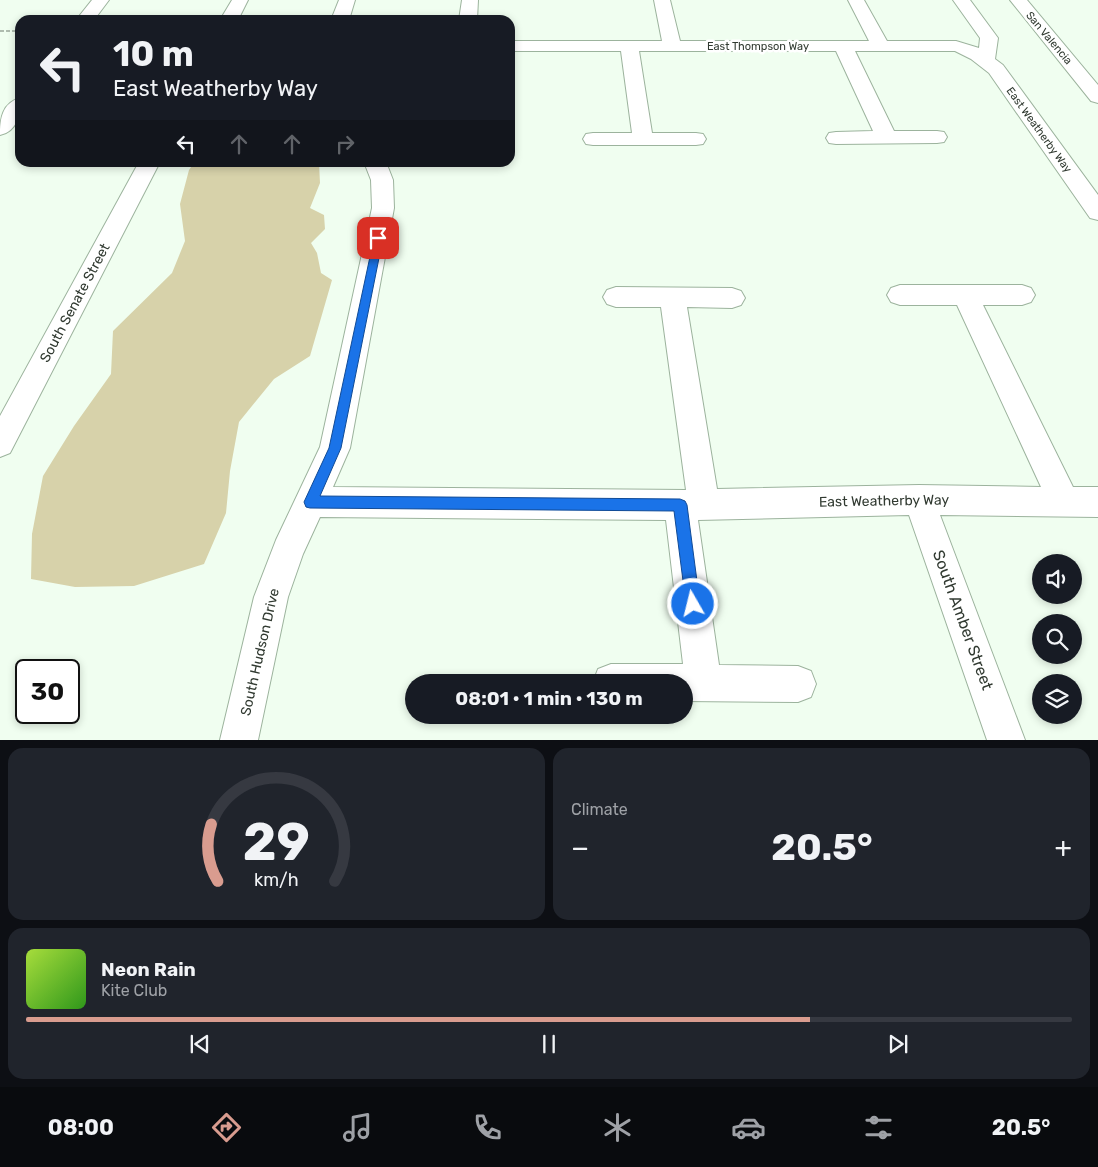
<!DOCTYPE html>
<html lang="en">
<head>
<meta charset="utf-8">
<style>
	:root { --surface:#171b24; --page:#20242c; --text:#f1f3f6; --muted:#9ea1a6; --line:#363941; --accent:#d99c8f }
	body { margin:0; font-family:Rubik,sans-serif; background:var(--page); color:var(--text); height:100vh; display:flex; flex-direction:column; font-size:19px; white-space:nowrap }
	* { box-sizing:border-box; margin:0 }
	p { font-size:16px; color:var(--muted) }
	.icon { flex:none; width:28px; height:28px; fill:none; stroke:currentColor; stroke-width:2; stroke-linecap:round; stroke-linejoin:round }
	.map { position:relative; height:740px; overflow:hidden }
	.drawer { display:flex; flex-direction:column; gap:8px; padding:8px; background:#0d0f14; flex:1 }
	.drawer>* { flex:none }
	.guide { position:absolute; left:15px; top:15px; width:500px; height:152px; border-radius:15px; box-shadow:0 2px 8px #0003; background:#171b24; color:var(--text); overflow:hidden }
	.controls { position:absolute; left:1032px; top:554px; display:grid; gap:10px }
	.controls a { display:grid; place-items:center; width:50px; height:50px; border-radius:50%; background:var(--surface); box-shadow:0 2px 8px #0003; font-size:25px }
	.speed { position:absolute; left:15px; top:659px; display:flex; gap:10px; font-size:25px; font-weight:700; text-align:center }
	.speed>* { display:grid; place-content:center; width:65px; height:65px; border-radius:50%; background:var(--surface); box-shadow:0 2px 8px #0003; line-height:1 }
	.speed .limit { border:2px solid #111; border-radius:8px; background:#fff; color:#111 }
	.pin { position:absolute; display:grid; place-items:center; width:42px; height:42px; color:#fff; margin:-21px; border-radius:10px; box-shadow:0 2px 8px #0006 }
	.me { position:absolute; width:55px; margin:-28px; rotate:352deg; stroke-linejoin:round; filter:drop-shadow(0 0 4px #0008) }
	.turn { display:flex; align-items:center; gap:18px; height:105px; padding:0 15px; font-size:22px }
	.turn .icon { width:65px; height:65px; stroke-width:2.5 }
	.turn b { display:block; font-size:35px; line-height:42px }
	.lanes { display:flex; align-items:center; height:48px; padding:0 15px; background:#0003; justify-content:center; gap:25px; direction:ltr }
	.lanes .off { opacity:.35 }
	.big { font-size:38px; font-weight:700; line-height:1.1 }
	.drawer .tile { flex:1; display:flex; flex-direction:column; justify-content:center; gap:8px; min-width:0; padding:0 18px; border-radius:15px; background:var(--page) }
	.drawer .dial { align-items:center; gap:0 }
	.dial svg { height:130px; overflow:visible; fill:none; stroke:var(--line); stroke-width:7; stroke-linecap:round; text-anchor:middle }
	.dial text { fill:var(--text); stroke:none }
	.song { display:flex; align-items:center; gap:15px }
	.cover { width:60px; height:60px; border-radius:8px; background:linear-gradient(135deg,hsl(80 70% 55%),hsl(110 70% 35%)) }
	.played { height:5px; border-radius:2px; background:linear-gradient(90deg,var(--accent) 75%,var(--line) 75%) }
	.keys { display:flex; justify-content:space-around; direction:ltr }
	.heat { display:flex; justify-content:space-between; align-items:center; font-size:28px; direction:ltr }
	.drawer .tiles { flex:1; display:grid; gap:8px; grid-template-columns:1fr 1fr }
	.tile:last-child { grid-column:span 2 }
	.trip { position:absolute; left:405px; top:674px; width:288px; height:50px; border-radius:25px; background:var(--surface); box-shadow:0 2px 8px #0003; font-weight:700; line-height:50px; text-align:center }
	.dock { display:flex; height:80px; justify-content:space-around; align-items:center; background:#090b0e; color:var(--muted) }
	.dock .icon { width:35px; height:35px }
	.dock .selected { color:var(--accent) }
	.dock b { font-size:22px; color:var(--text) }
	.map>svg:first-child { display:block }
</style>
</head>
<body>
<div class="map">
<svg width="1098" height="740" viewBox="0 0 1098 740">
	<rect width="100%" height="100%" fill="#f0fef0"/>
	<path fill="#d7d2aa" d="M 194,163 L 319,163 L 320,183 L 310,208 L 324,215 L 325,229 L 311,243 L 317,253 L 321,273 L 332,280 L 310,356 L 274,379 L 239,422 L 230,471 L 226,513 L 204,564 L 134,586 L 75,587 L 31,579 L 32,534 L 43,476 L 74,426 L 111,374 L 113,331 L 172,273 L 185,241 L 180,204 L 189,170 Z"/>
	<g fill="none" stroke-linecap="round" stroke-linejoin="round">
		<defs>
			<path id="minor" d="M 92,0 L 109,0 L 94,20 L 76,20 Z
				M 232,0 L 248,0 L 238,20 L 220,20 Z
				M 339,0 L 355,0 L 349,20 L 331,20 Z
				M 462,0 L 478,0 L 477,20 L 459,20 Z
				M 654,0 L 670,0 L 680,41 L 869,41 L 848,0 L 864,0 L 887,41 L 956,41 L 979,48 L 980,38 L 953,0 L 970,0 L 998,38 L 995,59 L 1003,65 L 1098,195 L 1098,220 L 1090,218 L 989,73 L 971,59 L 955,51 L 855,51 L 894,131 L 937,131 L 944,132 L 947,137 L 944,142 L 937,143 L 836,144 L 829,143 L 826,138 L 829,133 L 836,132 L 873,131 L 836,51 L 639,51 L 652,133 L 696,133 L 703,134 L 706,139 L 703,144 L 696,145 L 593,145 L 586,144 L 583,139 L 586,134 L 593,133 L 632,133 L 621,51 L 510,51 L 510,41 L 662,41 Z
				M 1010,0 L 1027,0 L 1098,85 L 1098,103 L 1091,101 Z
				M 20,98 C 20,114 18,131 0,135 C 0,119 2,103 20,98 Z
				M 139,162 L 160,162 L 10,453 L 0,457 L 0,416 Z
				M 364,162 L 386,162 L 393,180 L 394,208 L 350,448 L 333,487 L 686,490 L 661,307 L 616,307 L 607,304 L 603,297 L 607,290 L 616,287 L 732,288 L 741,291 L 745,298 L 741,305 L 732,308 L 687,307 L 717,489 L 919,485 L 1041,487 L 957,305 L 900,305 L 891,302 L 887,295 L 891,288 L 900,285 L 1022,285 L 1031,288 L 1035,295 L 1031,302 L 1022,305 L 983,305 L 1073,487 L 1098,487 L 1098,517 L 940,515 L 1025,740 L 987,740 L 909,515 L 698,520 L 719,665 L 798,666 L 811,671 L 816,684 L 811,697 L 798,702 L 684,701 L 684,682 L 593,682 L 598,669 L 611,664 L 683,664 L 666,520 L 320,517 L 303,554 L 288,597 L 258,740 L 220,740 L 254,597 L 276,540 L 320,447 L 372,208 L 371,180 Z"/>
		</defs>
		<use href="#minor" stroke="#9cb39d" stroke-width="2"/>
		<path stroke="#afbcaf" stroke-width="2" stroke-dasharray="4 2" stroke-linecap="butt" d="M 0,31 L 20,31"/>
		<use href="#minor" fill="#fff" fill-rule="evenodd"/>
	</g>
	<path fill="#1a73e8" stroke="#114b97" d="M 378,234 L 383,238 L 341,448 L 320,496 L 680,499 L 685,501 L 687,505 L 700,604 L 698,609 L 693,611 L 688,609 L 686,604 L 674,511 L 310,508 L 306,507 L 304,502 L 329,448 L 374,238 Z"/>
	<g text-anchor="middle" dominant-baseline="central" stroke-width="5" stroke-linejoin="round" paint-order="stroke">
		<g font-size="11" fill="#313a31" stroke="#fff">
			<text transform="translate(1049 38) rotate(50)">San Valencia</text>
			<text x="758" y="46">East Thompson Way</text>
			<text transform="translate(1039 130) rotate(54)">East Weatherby Way</text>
		</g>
		<g font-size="14" fill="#313a31" stroke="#fff">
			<text transform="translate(75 303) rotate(-62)">South Senate Street</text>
			<text transform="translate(884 501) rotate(-1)">East Weatherby Way</text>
			<text transform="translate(260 652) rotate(-77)">South Hudson Drive</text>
		</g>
		<g font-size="16" fill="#313a31" stroke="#fff">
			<text transform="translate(963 620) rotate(70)">South Amber Street</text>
		</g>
	</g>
</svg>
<div class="controls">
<a><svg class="icon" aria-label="sound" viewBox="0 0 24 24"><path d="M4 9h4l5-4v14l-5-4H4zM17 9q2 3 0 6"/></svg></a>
<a><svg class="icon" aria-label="search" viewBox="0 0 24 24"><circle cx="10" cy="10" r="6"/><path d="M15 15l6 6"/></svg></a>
<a><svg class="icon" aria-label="layers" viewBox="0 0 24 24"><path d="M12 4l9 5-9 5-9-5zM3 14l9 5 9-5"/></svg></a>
</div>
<div class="speed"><div class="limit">30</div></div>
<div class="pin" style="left:378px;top:238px;background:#d93025"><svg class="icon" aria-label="arrive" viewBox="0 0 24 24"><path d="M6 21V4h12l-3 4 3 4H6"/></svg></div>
<svg class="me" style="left:693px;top:604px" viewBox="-20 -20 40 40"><circle r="17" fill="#1a73e8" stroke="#fff" stroke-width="3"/><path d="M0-11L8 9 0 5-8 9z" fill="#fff"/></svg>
<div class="trip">08:01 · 1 min · 130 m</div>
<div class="guide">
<div class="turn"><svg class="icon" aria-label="left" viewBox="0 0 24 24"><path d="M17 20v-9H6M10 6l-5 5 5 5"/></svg><div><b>10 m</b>East Weatherby Way</div></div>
<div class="lanes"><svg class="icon" aria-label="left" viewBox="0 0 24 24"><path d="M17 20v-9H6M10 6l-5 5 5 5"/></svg><svg class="icon off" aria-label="ahead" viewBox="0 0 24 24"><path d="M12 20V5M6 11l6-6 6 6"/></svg><svg class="icon off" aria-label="ahead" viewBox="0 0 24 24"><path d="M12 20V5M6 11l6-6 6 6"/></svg><svg class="icon off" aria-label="right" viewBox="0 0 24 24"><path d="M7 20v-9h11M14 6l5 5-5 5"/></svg></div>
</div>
</div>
<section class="drawer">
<div class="tiles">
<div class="tile dial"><svg viewBox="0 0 100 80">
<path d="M14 69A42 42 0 1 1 86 69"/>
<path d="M14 69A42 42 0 0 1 10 34" stroke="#d99c8f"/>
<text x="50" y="56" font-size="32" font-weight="700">29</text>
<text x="50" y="72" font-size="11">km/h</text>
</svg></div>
<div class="tile"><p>Climate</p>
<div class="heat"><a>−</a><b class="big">20.5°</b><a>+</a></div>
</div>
<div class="tile">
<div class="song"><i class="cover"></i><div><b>Neon Rain</b><p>Kite Club</p></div></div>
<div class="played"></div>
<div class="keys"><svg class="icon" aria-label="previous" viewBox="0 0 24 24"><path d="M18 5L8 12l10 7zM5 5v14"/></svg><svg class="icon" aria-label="pause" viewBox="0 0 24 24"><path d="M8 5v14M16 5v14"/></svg><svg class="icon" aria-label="next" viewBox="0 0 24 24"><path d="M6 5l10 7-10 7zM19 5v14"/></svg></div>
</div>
</div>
</section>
<nav class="dock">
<b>08:00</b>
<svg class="icon selected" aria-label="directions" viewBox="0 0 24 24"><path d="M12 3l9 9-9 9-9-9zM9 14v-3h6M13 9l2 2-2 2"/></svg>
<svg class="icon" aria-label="music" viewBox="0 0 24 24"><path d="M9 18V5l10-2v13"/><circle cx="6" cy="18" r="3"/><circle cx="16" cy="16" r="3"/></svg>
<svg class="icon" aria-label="phone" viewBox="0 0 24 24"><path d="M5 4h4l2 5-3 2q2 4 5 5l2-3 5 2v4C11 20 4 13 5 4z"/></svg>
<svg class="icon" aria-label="climate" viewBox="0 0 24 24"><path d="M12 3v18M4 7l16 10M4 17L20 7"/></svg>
<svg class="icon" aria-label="car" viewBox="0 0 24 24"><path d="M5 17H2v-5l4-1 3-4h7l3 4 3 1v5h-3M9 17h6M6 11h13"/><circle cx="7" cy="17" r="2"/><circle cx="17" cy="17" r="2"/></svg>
<svg class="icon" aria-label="filters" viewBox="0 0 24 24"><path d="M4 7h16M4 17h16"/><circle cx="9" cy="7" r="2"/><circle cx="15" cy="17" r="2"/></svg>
<b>20.5°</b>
</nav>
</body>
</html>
